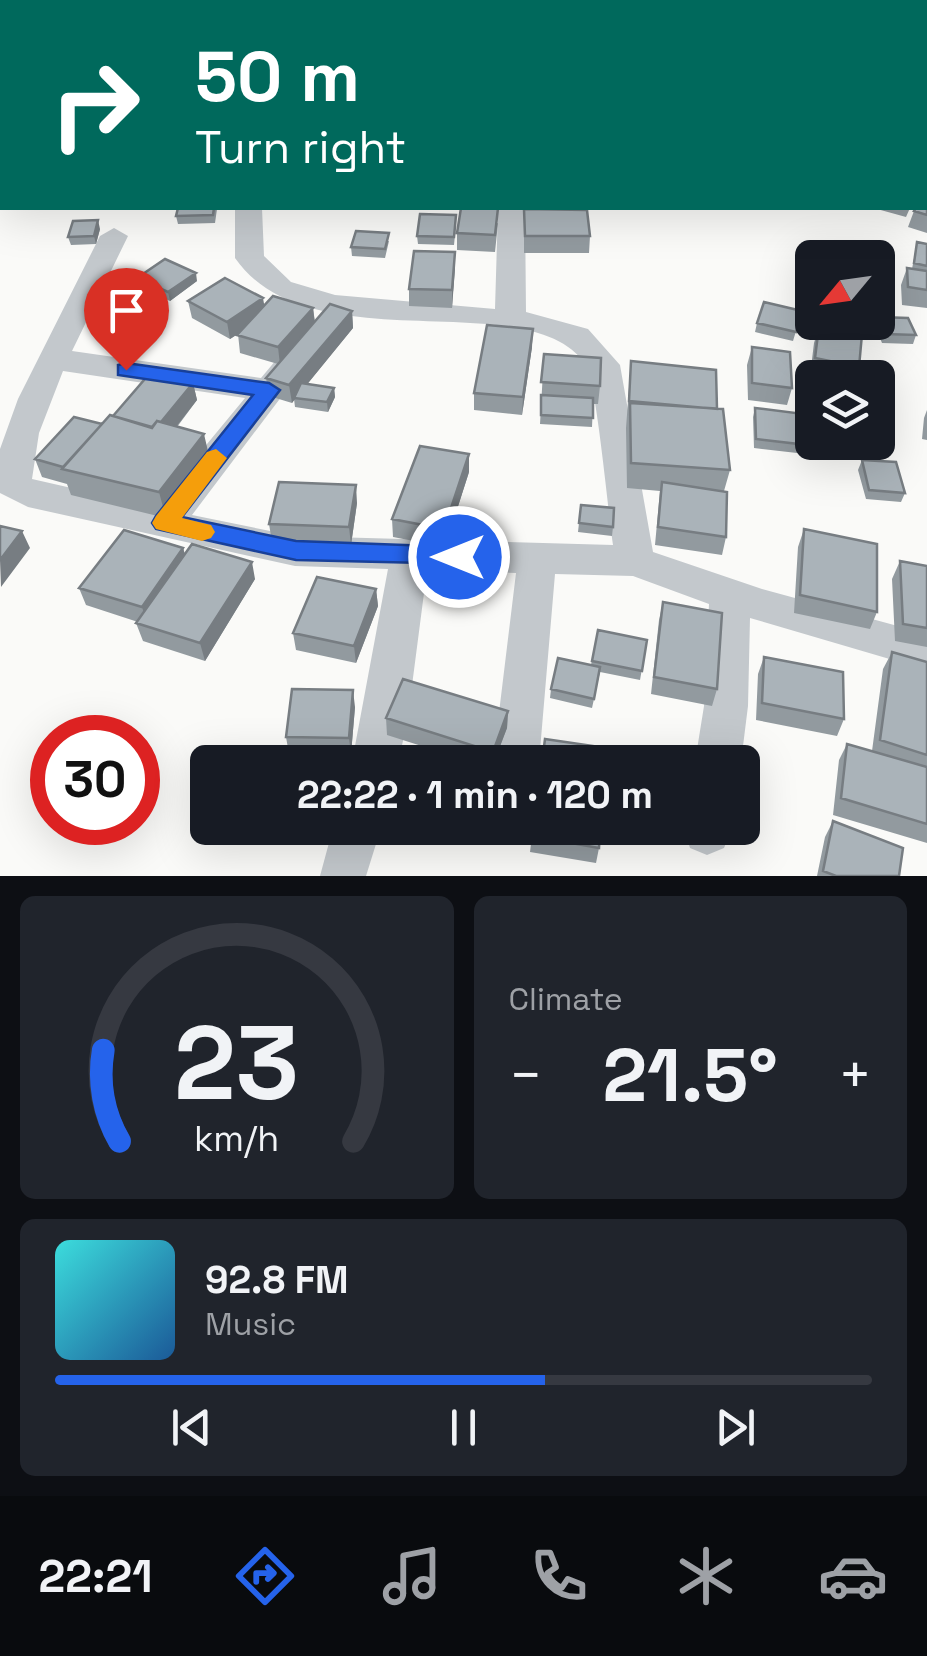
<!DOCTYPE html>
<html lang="en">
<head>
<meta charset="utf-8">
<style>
	:root { --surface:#171b24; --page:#20242c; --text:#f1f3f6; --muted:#9ea1a6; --line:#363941; --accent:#2563eb }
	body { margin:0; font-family:"Space Grotesk",sans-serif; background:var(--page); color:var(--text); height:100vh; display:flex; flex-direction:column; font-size:38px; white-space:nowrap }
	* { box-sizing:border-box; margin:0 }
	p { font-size:32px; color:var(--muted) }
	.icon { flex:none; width:55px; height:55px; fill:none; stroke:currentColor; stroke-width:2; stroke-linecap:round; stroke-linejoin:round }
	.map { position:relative; height:876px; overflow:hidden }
	.sheet { display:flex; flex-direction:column; gap:20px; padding:20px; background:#0d0f14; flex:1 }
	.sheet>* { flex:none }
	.banner { position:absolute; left:0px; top:0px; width:928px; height:210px; box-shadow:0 10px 40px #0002; background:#00695c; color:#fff; overflow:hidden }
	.needle { width:65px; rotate:241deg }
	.buttons { position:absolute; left:795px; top:240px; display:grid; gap:20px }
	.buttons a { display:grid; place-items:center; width:100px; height:100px; border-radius:15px; background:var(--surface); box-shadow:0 10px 40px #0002; font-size:50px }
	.speed { position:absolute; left:30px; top:715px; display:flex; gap:20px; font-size:50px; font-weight:700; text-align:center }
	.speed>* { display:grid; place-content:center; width:130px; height:130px; border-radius:50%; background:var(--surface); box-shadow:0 10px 40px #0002; line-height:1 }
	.speed .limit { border:15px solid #d22; background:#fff; color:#111 }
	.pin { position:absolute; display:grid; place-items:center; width:85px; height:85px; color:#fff; margin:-102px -42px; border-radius:50% 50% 50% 0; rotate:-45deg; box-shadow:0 0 10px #0007 }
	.pin .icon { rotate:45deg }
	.me { position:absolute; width:110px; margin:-55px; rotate:270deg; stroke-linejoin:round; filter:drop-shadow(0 0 8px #0008) }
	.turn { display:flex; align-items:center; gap:35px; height:210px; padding:0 30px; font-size:45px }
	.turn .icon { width:130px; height:130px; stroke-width:2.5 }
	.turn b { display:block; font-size:70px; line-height:85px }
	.big { font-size:75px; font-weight:700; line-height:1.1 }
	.sheet .tile { flex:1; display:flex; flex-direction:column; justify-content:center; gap:15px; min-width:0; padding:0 35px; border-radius:15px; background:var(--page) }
	.sheet .dial { align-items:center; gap:0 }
	.dial svg { height:260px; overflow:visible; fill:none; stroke:var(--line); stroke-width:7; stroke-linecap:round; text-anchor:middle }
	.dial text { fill:var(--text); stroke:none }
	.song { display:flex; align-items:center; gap:30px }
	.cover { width:120px; height:120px; border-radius:15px; background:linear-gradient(135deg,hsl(180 70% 55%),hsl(210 70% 35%)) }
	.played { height:10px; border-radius:5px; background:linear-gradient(90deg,var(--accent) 60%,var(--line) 60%) }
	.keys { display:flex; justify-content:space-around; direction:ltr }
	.heat { display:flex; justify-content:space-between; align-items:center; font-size:55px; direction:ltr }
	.sheet .tiles { flex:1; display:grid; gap:20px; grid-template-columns:1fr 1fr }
	.tile:last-child { grid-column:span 2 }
	.trip { position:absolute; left:190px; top:745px; width:570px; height:100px; border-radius:15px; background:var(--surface); box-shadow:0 10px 40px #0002; font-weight:700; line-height:100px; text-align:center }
	.menu { display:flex; height:160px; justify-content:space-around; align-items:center; background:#090b0e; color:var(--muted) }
	.menu .icon { width:70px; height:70px }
	.menu .current { color:var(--accent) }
	.menu b { font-size:45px; color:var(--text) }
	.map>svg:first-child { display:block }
</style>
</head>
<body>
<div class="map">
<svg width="927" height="876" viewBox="0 0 927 876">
	<rect width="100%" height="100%" fill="#fafaf8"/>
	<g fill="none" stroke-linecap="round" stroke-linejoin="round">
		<path fill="#c3c8cc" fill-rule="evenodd" d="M 235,208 L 262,208 L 264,256 L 291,282 L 335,295 L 495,309 L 498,208 L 525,208 L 526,312 L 588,329 L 620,365 L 653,552 L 762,589 L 927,634 L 927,670 L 750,618 L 748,706 L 741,762 L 695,762 L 704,706 L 709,604 L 633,576 L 555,574 L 539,762 L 493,762 L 516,573 L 427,570 L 407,724 L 398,762 L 352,762 L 388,569 L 295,566 L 28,507 L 0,493 L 0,449 L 18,399 L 100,236 L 114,228 L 128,236 L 72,351 L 261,378 L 286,348 L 308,348 L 313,355 L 192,515 L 295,536 L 613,545 C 609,517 596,380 586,365 C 529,281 311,367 235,258 ZM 63,371 L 245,398 L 155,507 L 32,479 L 39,433 Z
			M 333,828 L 381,828 L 366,876 L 320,876 Z
			M 684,828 L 732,828 L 724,848 L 707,855 L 690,848 Z"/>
	</g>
	<path fill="#929a9f" d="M 856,0 L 852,2 L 834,1 L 834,0 Z
		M 925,14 L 927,14 L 927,52 L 925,50 Z
		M 927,189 L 927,233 L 908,227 L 914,211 Z
		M 878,208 L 910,208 L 906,217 L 877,209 Z
		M 217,209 L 215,223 L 178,224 L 176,216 Z
		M 524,209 L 590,236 L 589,253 L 524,253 Z
		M 498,223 L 495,252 L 457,250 L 457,233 Z
		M 456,224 L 454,245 L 418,244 L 417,236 Z
		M 100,229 L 96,244 L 71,245 L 68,237 Z
		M 389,241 L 385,258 L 352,256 L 351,247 Z
		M 917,242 L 927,244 L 927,308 L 902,305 L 901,285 L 907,268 L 912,269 Z
		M 455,252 L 452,308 L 409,306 L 409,289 Z
		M 137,278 L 197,281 L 170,301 L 139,287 Z
		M 188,301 L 313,308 L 315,322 L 352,311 L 353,328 L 307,384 L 334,388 L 335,397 L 328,412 L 295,407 L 294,399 L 292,403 L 269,396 L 266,378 L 278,364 L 240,353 L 238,334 L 230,339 L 192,318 Z
		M 802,311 L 793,341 L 755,332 L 757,323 Z
		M 878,317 L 916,335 L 913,344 L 882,343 L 875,326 Z
		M 819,326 L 859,367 L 856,378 L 819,378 L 810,376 L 814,343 Z
		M 532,347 L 522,415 L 474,410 L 474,393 Z
		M 752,347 L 792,388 L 787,405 L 748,400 L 747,365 Z
		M 544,354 L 600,386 L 598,404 L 593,404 L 592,427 L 540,424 Z
		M 631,361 L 717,409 L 730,470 L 724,491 L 726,537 L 722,555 L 655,545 L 660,491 L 627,488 L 626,428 Z
		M 810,377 L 812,378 L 812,408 L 807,386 Z
		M 193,383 L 197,400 L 177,427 L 210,460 L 166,518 L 71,495 L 67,484 L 42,477 L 35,459 L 102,424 L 113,416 Z
		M 755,408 L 799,444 L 797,453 L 754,448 L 753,417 Z
		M 927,410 L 927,440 L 922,439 L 924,418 Z
		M 862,460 L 905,493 L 901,502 L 866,499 L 858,470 Z
		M 469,472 L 445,547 L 393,537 L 392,519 Z
		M 357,503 L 351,545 L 272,542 L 269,524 Z
		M 581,505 L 613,527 L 612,536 L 578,532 Z
		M 804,529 L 877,612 L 870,629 L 794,613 L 798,547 Z
		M 183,548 L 185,554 L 255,579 L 205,661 L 143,641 L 136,623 L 138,622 L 86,605 L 79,588 Z
		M 900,561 L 927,566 L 927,647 L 895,641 L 892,579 Z
		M 376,589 L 378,606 L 356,663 L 296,650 L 293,633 Z
		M 663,602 L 717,689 L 712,706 L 651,694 L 659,620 Z
		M 598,630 L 647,640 L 640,680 L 600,672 L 592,708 L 550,698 L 551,689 L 591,665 Z
		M 892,652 L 927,662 L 927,843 L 833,815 L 839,760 L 847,744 L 872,751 L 883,669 Z
		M 764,657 L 844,719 L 837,736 L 756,720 L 758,674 Z
		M 355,707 L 351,754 L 289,754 L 286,737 Z
		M 508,711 L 507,728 L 494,762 L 472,762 L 387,735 L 386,718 Z
		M 833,821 L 899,876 L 817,876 L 825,837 Z
		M 533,828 L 599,848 L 596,863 L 530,852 Z"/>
	<path fill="#777d82" d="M 98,220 L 100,229 L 96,244 L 94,236 Z
		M 455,252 L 455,269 L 452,308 L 452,290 Z
		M 196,273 L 197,281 L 170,301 L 168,292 Z
		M 263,298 L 266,315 L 230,339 L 227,322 Z
		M 313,308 L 315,325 L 280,365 L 278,347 Z
		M 352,311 L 353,328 L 292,403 L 289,385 Z
		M 533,329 L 532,347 L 522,415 L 523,397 Z
		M 193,383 L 197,400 L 161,446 L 156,428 Z
		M 334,388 L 335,397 L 328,412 L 327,402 Z
		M 204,434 L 210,460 L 166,518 L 159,492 Z
		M 469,454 L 469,472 L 445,547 L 444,529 Z
		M 356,485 L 357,503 L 351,545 L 349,527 Z
		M 22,531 L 30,548 L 1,587 L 0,560 Z
		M 183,548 L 188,566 L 148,625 L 142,607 Z
		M 252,562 L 255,579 L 205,661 L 200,643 Z
		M 376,589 L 378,606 L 356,663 L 354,646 Z
		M 353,690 L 355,707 L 351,754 L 349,738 Z
		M 508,711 L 507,728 L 494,762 L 492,762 L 493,752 Z"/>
	<path fill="#aab3b9" stroke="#777d82" stroke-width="2.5" d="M 686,0 L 708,0 L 709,2 L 687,2 Z
		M 865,0 L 888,0 L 891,2 L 867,2 Z
		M 893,0 L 919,0 L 921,2 L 894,2 Z
		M 927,189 L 927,215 L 914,211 L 916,208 L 925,208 L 925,192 Z
		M 178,208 L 214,208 L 213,215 L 176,216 Z
		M 461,208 L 498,208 L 495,235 L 457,233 Z
		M 524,209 L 587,210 L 590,236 L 525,236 Z
		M 420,214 L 456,215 L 454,237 L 417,236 Z
		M 98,220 L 94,236 L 68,237 L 73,221 Z
		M 356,231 L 389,233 L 385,249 L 351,247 Z
		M 917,242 L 927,244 L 927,266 L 914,263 Z
		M 414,251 L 455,252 L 452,290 L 409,289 Z
		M 165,259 L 196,273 L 168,292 L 137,278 Z
		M 907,268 L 927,271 L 927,290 L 908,287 Z
		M 225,278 L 263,298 L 227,322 L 188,301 Z
		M 273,296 L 313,308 L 278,347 L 237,335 Z
		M 764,302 L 802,311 L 796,332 L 757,323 Z
		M 330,304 L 352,311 L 289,385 L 266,378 Z
		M 878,317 L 908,318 L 916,335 L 885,334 Z
		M 487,325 L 533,329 L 523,397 L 474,393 Z
		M 819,326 L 862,334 L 859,367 L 815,358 Z
		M 752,347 L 790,352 L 792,388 L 752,383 Z
		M 544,354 L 601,358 L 600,386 L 541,382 Z
		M 631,361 L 716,370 L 717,409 L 629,401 Z
		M 151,372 L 193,383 L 161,422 L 157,421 L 152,427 L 113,416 Z
		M 301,383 L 334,388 L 327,402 L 294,398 Z
		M 541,395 L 593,398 L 593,418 L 541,415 Z
		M 630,403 L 723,409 L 730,470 L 631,463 Z
		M 755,408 L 796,413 L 799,444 L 756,439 Z
		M 110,415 L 152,428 L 157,421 L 204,434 L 159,492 L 62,469 Z
		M 74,417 L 102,424 L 63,467 L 35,459 Z
		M 420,446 L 469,454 L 444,529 L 392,519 Z
		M 862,460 L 896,462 L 905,493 L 869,490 Z
		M 279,482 L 356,485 L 349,527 L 269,524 Z
		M 662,482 L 727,492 L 726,537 L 658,527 Z
		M 581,505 L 614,508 L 613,527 L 579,523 Z
		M 0,526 L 22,531 L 0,560 Z
		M 804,529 L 877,544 L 877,612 L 800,595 Z
		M 124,530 L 183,548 L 142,607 L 79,588 Z
		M 192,544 L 252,562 L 200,643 L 136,623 Z
		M 900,561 L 927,566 L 927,628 L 903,624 Z
		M 317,577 L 376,589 L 354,646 L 293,633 Z
		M 663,602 L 722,613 L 717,689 L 654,677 Z
		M 598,630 L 647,640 L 642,671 L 592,661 Z
		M 892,652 L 927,662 L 927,755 L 880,740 Z
		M 764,657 L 843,672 L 844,719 L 762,703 Z
		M 558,658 L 600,667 L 594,699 L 551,689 Z
		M 403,679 L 508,711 L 493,752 L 386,718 Z
		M 292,689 L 353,690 L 349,738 L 286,737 Z
		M 545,739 L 607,748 L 606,762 L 542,762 Z
		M 847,744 L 927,767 L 927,824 L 841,798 Z
		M 833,821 L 903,848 L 899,876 L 836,876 L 823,871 Z
		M 533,828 L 600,828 L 599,848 L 532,836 Z"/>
	<path fill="#2563eb" stroke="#184099" stroke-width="2.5" d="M 126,363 L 269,383 L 280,390 L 182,517 L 296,541 L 459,547 L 468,550 L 471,557 L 468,564 L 296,560 L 156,529 L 152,523 L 156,516 L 253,395 L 118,375 L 118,365 Z"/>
	<path fill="#f59e0b" d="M 216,449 L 227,458 L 182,518 L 211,525 L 215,532 L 211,538 L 202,541 L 156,529 L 152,523 L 156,516 L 207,452 Z"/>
</svg>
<div class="buttons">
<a><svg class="needle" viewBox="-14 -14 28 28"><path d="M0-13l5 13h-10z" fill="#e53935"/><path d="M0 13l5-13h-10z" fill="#9ea1a6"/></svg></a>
<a><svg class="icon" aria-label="layers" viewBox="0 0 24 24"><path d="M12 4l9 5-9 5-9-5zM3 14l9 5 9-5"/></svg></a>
</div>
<div class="speed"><div class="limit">30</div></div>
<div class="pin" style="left:126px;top:370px;background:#d93025"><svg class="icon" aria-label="arrive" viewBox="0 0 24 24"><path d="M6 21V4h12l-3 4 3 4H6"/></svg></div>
<svg class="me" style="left:459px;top:557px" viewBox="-20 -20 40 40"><circle r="17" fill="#2563eb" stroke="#fff" stroke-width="3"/><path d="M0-11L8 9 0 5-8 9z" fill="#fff"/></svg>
<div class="trip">22:22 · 1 min · 120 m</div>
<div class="banner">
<div class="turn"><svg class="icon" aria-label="right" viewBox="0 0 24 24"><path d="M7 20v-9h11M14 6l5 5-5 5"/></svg><div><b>50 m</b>Turn right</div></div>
</div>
</div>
<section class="sheet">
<div class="tiles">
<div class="tile dial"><svg viewBox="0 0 100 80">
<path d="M14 69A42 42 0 1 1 86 69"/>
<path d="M14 69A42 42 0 0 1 9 41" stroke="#2563eb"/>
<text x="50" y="56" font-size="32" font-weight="700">23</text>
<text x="50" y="72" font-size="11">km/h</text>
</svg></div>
<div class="tile"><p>Climate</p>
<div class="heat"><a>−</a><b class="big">21.5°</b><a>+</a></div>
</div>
<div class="tile">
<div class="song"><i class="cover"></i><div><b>92.8 FM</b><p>Music</p></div></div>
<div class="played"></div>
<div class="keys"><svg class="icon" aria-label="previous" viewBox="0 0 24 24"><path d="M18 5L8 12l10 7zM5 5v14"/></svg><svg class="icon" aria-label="pause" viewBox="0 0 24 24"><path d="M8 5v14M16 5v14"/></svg><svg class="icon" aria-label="next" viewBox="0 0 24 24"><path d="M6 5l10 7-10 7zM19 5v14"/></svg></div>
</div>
</div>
</section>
<nav class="menu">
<b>22:21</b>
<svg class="icon current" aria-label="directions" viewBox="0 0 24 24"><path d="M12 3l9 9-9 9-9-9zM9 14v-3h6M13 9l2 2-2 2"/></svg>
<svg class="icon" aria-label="music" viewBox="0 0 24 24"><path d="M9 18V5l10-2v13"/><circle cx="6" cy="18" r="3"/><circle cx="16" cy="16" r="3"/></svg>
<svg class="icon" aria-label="phone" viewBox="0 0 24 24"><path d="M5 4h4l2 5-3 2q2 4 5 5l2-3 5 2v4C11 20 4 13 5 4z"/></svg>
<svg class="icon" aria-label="climate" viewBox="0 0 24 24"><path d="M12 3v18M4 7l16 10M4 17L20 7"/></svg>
<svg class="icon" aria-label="car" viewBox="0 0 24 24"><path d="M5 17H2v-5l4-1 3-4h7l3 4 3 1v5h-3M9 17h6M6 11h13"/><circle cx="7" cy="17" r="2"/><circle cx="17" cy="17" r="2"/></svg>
</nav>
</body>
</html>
